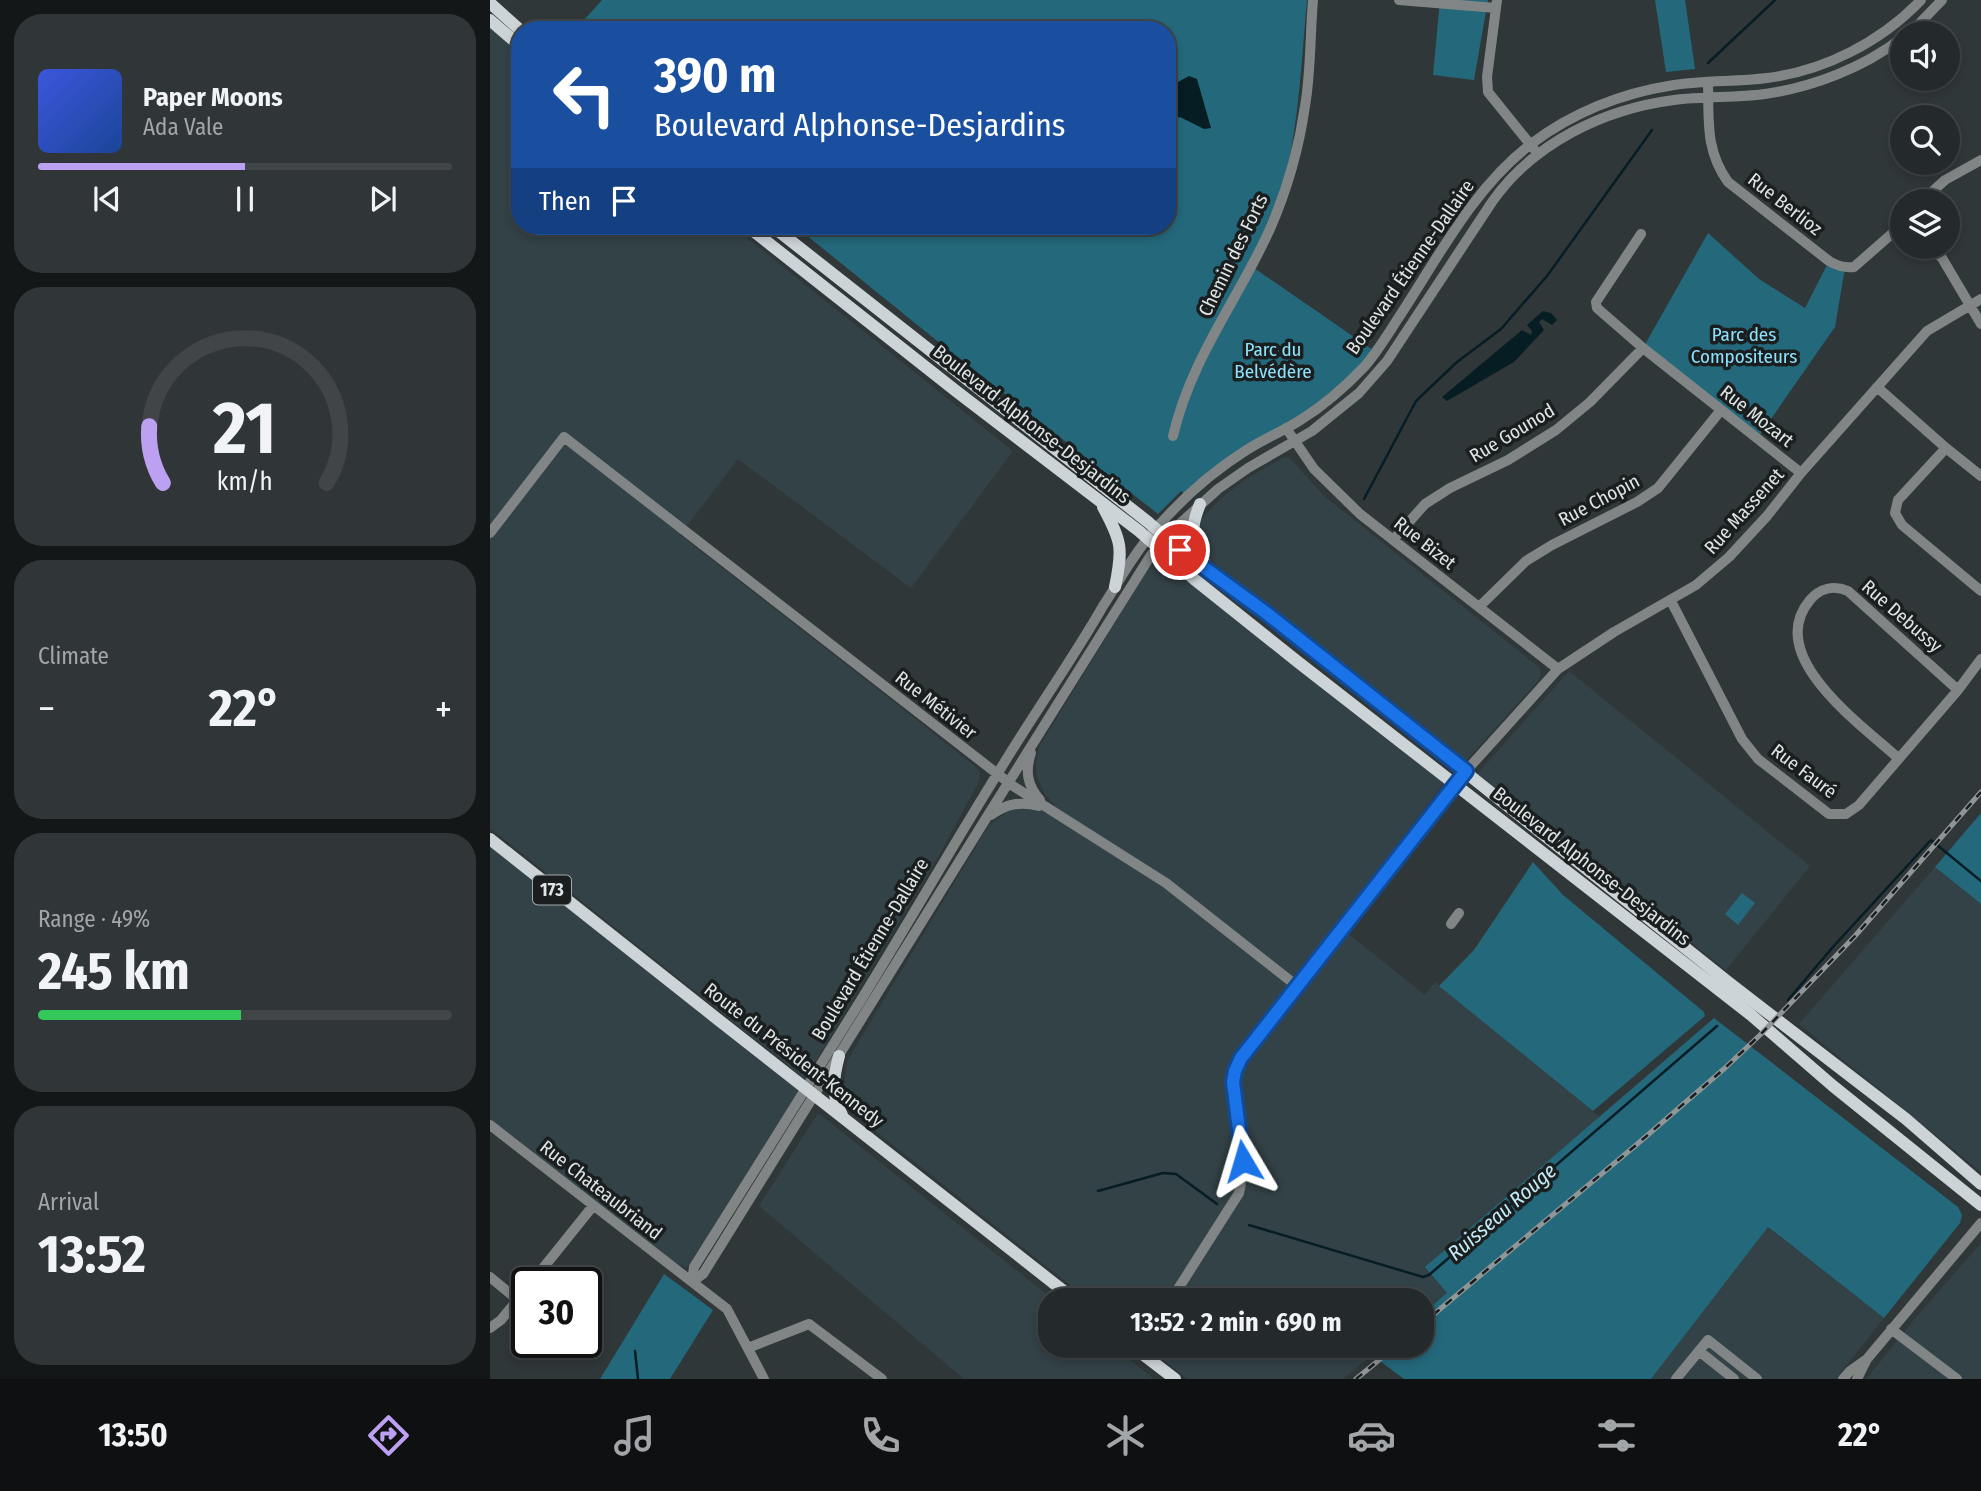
<!DOCTYPE html>
<html lang="en">
<head>
<meta charset="utf-8">
<style>
	:root { --surface:#24292b; --page:#303537; --text:#f1f3f6; --muted:#a3a6a9; --line:#414547; --accent:#bca0f2 }
	body { margin:0; font-family:"Fira Sans Condensed",sans-serif; background:var(--page); color:var(--text); height:100vh; display:flex; flex-direction:column; font-size:26px; white-space:nowrap }
	* { box-sizing:border-box; margin:0 }
	p { font-size:23px; color:var(--muted) }
	.icon { flex:none; width:38px; height:38px; fill:none; stroke:currentColor; stroke-width:2; stroke-linecap:round; stroke-linejoin:round }
	.map { position:relative; flex:1; overflow:hidden }
	.drawer { display:flex; flex-direction:column; gap:14px; padding:14px; background:#141718; width:490px }
	.drawer>* { flex:none }
	.top-card { position:absolute; left:21px; top:21px; width:665px; height:214px; border-radius:28px; box-shadow:0 4px 10px #0003,0 0 0 2px var(--line); background:#1a4fa0; color:#fff; overflow:hidden }
	.controls { position:absolute; left:1400px; top:21px; display:grid; gap:14px }
	.controls a { display:grid; place-items:center; width:70px; height:70px; border-radius:50%; background:var(--surface); box-shadow:0 4px 10px #0003,0 0 0 2px var(--line); font-size:35px }
	.speed { position:absolute; left:21px; top:1267px; display:flex; gap:14px; font-size:35px; font-weight:700; text-align:center }
	.speed>* { display:grid; place-content:center; width:91px; height:91px; border-radius:50%; background:var(--surface); box-shadow:0 4px 10px #0003,0 0 0 2px var(--line); line-height:1 }
	.speed .limit { border:4px solid #111; border-radius:10px; background:#fff; color:#111 }
	.pin { position:absolute; display:grid; place-items:center; width:60px; height:60px; color:#fff; margin:-30px; border:4px solid #fff; border-radius:50%; box-shadow:0 2px 7px #0007 }
	.me { position:absolute; width:77px; margin:-38px; rotate:353deg; stroke-linejoin:round; filter:drop-shadow(0 0 5px #0008) }
	.turn { display:flex; align-items:center; gap:24px; height:147px; padding:0 28px; font-size:32px }
	.turn .icon { width:91px; height:91px; stroke-width:2.5 }
	.turn b { display:block; font-size:49px; line-height:60px }
	.then { display:flex; align-items:center; height:66px; padding:0 28px; background:#0003; gap:14px; font-size:26px }
	.big { font-size:52px; font-weight:700; line-height:1.1 }
	.drawer .tile { flex:1; display:flex; flex-direction:column; justify-content:center; gap:10px; min-width:0; padding:0 24px; border-radius:28px; background:var(--page) }
	.drawer .dial { align-items:center; gap:0 }
	.dial svg { height:182px; overflow:visible; fill:none; stroke:var(--line); stroke-width:7; stroke-linecap:round; text-anchor:middle }
	.dial text { fill:var(--text); stroke:none }
	.song { display:flex; align-items:center; gap:21px }
	.cover { width:84px; height:84px; border-radius:10px; background:linear-gradient(135deg,hsl(230 70% 55%),hsl(220 70% 35%)) }
	.played { height:7px; border-radius:4px; background:linear-gradient(90deg,var(--accent) 50%,var(--line) 50%) }
	.keys { display:flex; justify-content:space-around; direction:ltr }
	.heat { display:flex; justify-content:space-between; align-items:center; font-size:38px; direction:ltr }
	.charge { height:10px; border-radius:5px; background:linear-gradient(90deg,#34c759 49%,var(--line) 0) }
	.trip { position:absolute; left:548px; top:1288px; width:396px; height:70px; border-radius:28px; background:var(--surface); box-shadow:0 4px 10px #0003,0 0 0 2px var(--line); font-weight:700; line-height:70px; text-align:center }
	.dock { display:flex; height:112px; justify-content:space-around; align-items:center; background:#0e1011; color:var(--muted) }
	.dock .icon { width:49px; height:49px }
	.dock .on { color:var(--accent) }
	.dock b { font-size:32px; color:var(--text) }
	main { display:flex; flex:1; min-height:0 }
	.map>svg:first-child { display:block }
</style>
</head>
<body>
<main>
<section class="drawer">
<div class="tile">
<div class="song"><i class="cover"></i><div><b>Paper Moons</b><p>Ada Vale</p></div></div>
<div class="played"></div>
<div class="keys"><svg class="icon" aria-label="previous" viewBox="0 0 24 24"><path d="M18 5L8 12l10 7zM5 5v14"/></svg><svg class="icon" aria-label="pause" viewBox="0 0 24 24"><path d="M8 5v14M16 5v14"/></svg><svg class="icon" aria-label="next" viewBox="0 0 24 24"><path d="M6 5l10 7-10 7zM19 5v14"/></svg></div>
</div>
<div class="tile dial"><svg viewBox="0 0 100 80">
<path d="M14 69A42 42 0 1 1 86 69"/>
<path d="M14 69A42 42 0 0 1 8 44" stroke="#bca0f2"/>
<text x="50" y="56" font-size="32" font-weight="700">21</text>
<text x="50" y="72" font-size="11">km/h</text>
</svg></div>
<div class="tile"><p>Climate</p>
<div class="heat"><a>−</a><b class="big">22°</b><a>+</a></div>
</div>
<div class="tile"><p>Range · 49%</p><b class="big">245 km</b><div class="charge"></div></div>
<div class="tile"><p>Arrival</p><b class="big">13:52</b></div>
</section>
<div class="map">
<svg width="1491" height="1379" viewBox="0 0 1491 1379">
	<rect width="100%" height="100%" fill="#303739"/>
	<path fill="#334247" d="M 0,28 L 30,54 L 30,226 L 242,226 L 523,451 L 421,588 L 248,459 L 190,535 L 413,709 L 488,769 L 490,775 L 488,783 L 452,850 L 315,1079 L 0,828 Z
		M 794,457 L 800,458 L 834,496 L 1050,668 L 1051,675 L 1048,681 L 973,764 L 923,724 L 897,700 L 718,558 L 713,550 L 710,535 L 710,524 L 716,514 L 735,495 L 758,478 Z
		M 666,556 L 954,783 L 846,924 L 935,995 L 945,982 L 1110,1117 L 936,1267 L 957,1293 L 931,1315 L 931,1300 L 599,1300 L 369,1118 L 357,1104 L 354,1086 L 357,1061 L 499,825 L 517,812 L 532,808 L 546,809 L 560,813 L 565,805 L 554,793 L 547,777 L 546,766 L 549,747 Z
		M 1079,671 L 1320,866 L 1236,970 L 987,774 Z
		M 0,846 L 309,1090 L 197,1268 L 182,1261 L 0,1122 Z
		M 1445,867 L 1491,904 L 1491,1172 L 1309,1024 Z
		M 328,1113 L 564,1300 L 560,1300 L 560,1346 L 622,1346 L 664,1379 L 474,1379 L 269,1206 Z
		M 1277,1227 L 1394,1318 L 1346,1379 L 1161,1379 Z
		M 1491,1243 L 1491,1379 L 1376,1379 L 1427,1316 Z
		M 656,1346 L 893,1346 L 853,1379 L 697,1379 Z"/>
	<path fill="#24687b" d="M 112,0 L 817,0 C 810,77 808,154 780,227 C 776,241 767,253 761,266 L 886,352 L 874,366 L 796,428 L 698,496 L 691,491 L 668,514 L 441,336 L 305,226 L 677,226 L 677,30 L 85,30 Z
		M 950,0 L 998,0 L 984,80 L 943,75 Z
		M 1165,0 L 1195,0 L 1205,69 L 1176,72 Z
		M 1218,233 L 1269,279 L 1315,308 L 1339,261 L 1355,268 L 1345,327 L 1267,439 L 1153,348 Z
		M 1491,813 L 1491,904 L 1445,867 Z
		M 1043,862 L 1073,895 L 1214,1012 L 1215,1016 L 1103,1111 L 949,986 L 984,950 Z
		M 1252,893 L 1265,903 L 1248,925 L 1235,914 Z
		M 1224,1018 L 1468,1207 L 1472,1215 L 1470,1223 L 1394,1318 L 1278,1227 L 1161,1379 L 914,1379 L 882,1355 L 893,1346 L 931,1346 L 931,1315 L 957,1293 L 935,1267 Z
		M 174,1274 L 223,1310 L 180,1379 L 110,1379 Z"/>
	<path fill="#061d24" d="M 699,76 L 707,79 L 721,128 L 714,129 L 690,117 L 677,121 L 677,88 Z
		M 1053,311 L 1061,313 L 1067,320 L 1062,325 L 1052,319 L 1049,322 L 1054,330 L 1024,362 L 957,401 L 952,397 L 1032,330 L 1041,335 L 1042,331 L 1037,325 Z"/>
	<g fill="none" stroke-linecap="round" stroke-linejoin="round">
		<path stroke="#061d24" stroke-width="2.5" d="M 1218,63 L 1285,0
			M 874,499 L 926,401 L 967,362 L 1011,329 L 1057,276 L 1162,130
			M 1298,1000 L 1342,948 L 1441,840 L 1491,881
			M 608,1191 L 673,1173 L 686,1174 L 727,1204
			M 759,1225 L 933,1277 L 939,1275 L 1227,1026
			M 145,1351 L 148,1379"/>
		<path stroke="#818586" stroke-width="10" d="M 909,0 L 1006,8
			M 1007,0 L 997,77 L 998,92 L 1044,149
			M 1418,33 L 1427,26 L 1452,0
			M 1218,82 C 1219,120 1215,150 1238,182 L 1339,261 C 1348,266 1354,268 1364,267 L 1405,231 L 1412,221
			M 1432,201 L 1455,180 L 1491,160
			M 1151,234 L 1106,302 L 1107,308 L 1153,348 L 1311,473
			M 1441,247 L 1452,258 L 1491,324
			M 1387,387 L 1456,448 L 1491,476
			M 796,428 L 824,469 L 870,514 L 1068,669
			M 683,436 C 701,358 748,300 780,229 C 797,190 809,148 815,106 C 821,72 820,35 823,0
			M 1456,448 L 1408,500 L 1405,513 L 1412,525 L 1491,591
			M 0,533 L 74,437 L 523,786 L 676,883 L 807,986
			M 903,540 L 935,504 L 960,488 L 1018,460 L 1066,430 L 1100,402 L 1153,348
			M 1181,601 L 1252,739 L 1268,759 L 1339,814 L 1356,814 L 1369,805 L 1468,690 L 1491,659
			M 989,607 L 1036,561 L 1062,545 L 1147,502 L 1168,488 L 1231,410
			M 541,753 C 535,771 537,785 550,800
			M 1408,758 C 1372,725 1273,656 1320,600 C 1330,588 1344,585 1358,591 L 1468,690
			M 501,815 C 516,804 530,801 549,806
			M 961,924 L 969,913
			M 0,1125 L 237,1309 L 274,1379
			M 0,1277 L 28,1300
			M 202,1282 L 204,1267 C 260,1178 315,1090 371,1000 C 431,903 486,804 549,708 C 571,674 593,641 613,606 C 628,583 641,558 659,537 C 686,504 719,474 755,451 C 773,439 794,431 812,419 C 836,404 856,386 875,366 C 887,352 897,336 907,320 C 947,260 982,189 1041,144 C 1082,113 1132,93 1184,85 C 1215,80 1246,82 1277,78 C 1334,71 1391,42 1431,0
			M 202,1282 L 213,1274 L 495,820 L 661,555 L 684,529 L 728,489 L 758,468 L 822,431 L 869,393 L 897,361 L 1002,202 C 1043,143 1114,109 1184,100 C 1214,96 1245,98 1275,94 C 1323,87 1373,68 1412,38
			M 41,1283 L 103,1206
			M 681,1300 L 749,1193 C 758,1156 746,1119 743,1082 L 745,1071 L 751,1058 L 976,771 L 1068,669 L 1124,632 L 1206,585 L 1239,557 L 1277,516 L 1311,473 L 1437,331 L 1491,299
			M 0,1328 L 11,1320 L 37,1288
			M 1401,1329 L 1467,1379
			M 258,1348 L 319,1324 L 392,1379
			M 1209,1351 L 1244,1379
			M 1186,1379 L 1218,1340 L 1267,1379
			M 1353,1379 L 1360,1371 L 1377,1359 L 1491,1223
			M 1367,1379 L 1376,1361"/>
		<path stroke="#cdd4d7" stroke-width="12" d="M 0,3 L 30,30
			M 0,20 L 30,46
			M 257,226 L 466,391 L 649,531 L 704,579 L 808,662 L 1261,1015 L 1343,1086 L 1491,1205
			M 282,226 L 658,522 L 690,550 L 775,612 L 1238,982 L 1416,1119 L 1491,1184
			M 710,504 C 700,529 700,542 715,564
			M 613,507 C 632,542 633,548 625,587
			M 0,839 C 194,994 390,1146 585,1300
			M 349,1056 C 343,1078 341,1094 352,1115
			M 642,1346 L 685,1379"/>
		<defs>
			<path id="rail" d="M 931,1325 L 1145,1146 L 1235,1068 L 1270,1035 L 1365,936 L 1491,792
				M 866,1379 L 906,1346"/>
		</defs>
		<use href="#rail" stroke="#909698" stroke-width="5"/>
		<use href="#rail" stroke="#1a1e1f" stroke-width="2.5" stroke-dasharray="8" stroke-linecap="butt"/>
	</g>
	<g fill="none" stroke-linecap="round" stroke-linejoin="round">
		<defs>
			<path id="route" d="M 690,550 L 775,612 L 976,771 L 751,1058 L 745,1071 L 743,1082 L 753,1161"/>
		</defs>
		<use href="#route" stroke="#114b97" stroke-width="18"/>
		<use href="#route" stroke="#1a73e8" stroke-width="12"/>
	</g>
	<g text-anchor="middle" dominant-baseline="central" stroke-width="7" stroke-linejoin="round" paint-order="stroke">
		<rect fill="#1a1e1f" stroke="#a4a9aa" stroke-width="2" x="43" y="875.5" width="38" height="29" rx="5"/>
		<g font-size="18" font-weight="bold" fill="#dfe4e5">
			<text x="62" y="890">173</text>
		</g>
		<g font-size="19" fill="#dfe4e5" stroke="#1a1e1f">
			<text transform="translate(1295 204) rotate(38)">Rue Berlioz</text>
			<text transform="translate(743 255) rotate(-64)">Chemin des Forts</text>
			<text transform="translate(920 267) rotate(-55)">Boulevard Étienne-Dallaire</text>
			<text transform="translate(1267 416) rotate(38)">Rue Mozart</text>
			<text transform="translate(542 424) rotate(38)">Boulevard Alphonse-Desjardins</text>
			<text transform="translate(1022 433) rotate(-31)">Rue Gounod</text>
			<text transform="translate(1109 500) rotate(-28)">Rue Chopin</text>
			<text transform="translate(1254 511) rotate(-48)">Rue Massenet</text>
			<text transform="translate(935 543) rotate(38)">Rue Bizet</text>
			<text transform="translate(1412 616) rotate(41)">Rue Debussy</text>
			<text transform="translate(446 705) rotate(38)">Rue Métivier</text>
			<text transform="translate(1314 771) rotate(37)">Rue Fauré</text>
			<text transform="translate(1102 866) rotate(38)">Boulevard Alphonse-Desjardins</text>
			<text transform="translate(380 949) rotate(-59)">Boulevard Étienne-Dallaire</text>
			<text transform="translate(304 1055) rotate(38)">Route du Président-Kennedy</text>
			<text transform="translate(111 1190) rotate(38)">Rue Chateaubriand</text>
		</g>
		<g font-size="19" fill="#8de1fb" stroke="#1a1e1f">
			<text x="1254" y="334">Parc des<tspan x="1254" dy="22">Compositeurs</tspan></text>
			<text x="783" y="349">Parc du<tspan x="783" dy="22">Belvédère</tspan></text>
		</g>
		<g font-size="21" font-style="italic" fill="#c2eaf7" stroke="#1a1e1f">
			<text transform="translate(1012 1212) rotate(-41)">Ruisseau Rouge</text>
		</g>
	</g>
</svg>
<div class="controls">
<a><svg class="icon" aria-label="sound" viewBox="0 0 24 24"><path d="M4 9h4l5-4v14l-5-4H4zM17 9q2 3 0 6"/></svg></a>
<a><svg class="icon" aria-label="search" viewBox="0 0 24 24"><circle cx="10" cy="10" r="6"/><path d="M15 15l6 6"/></svg></a>
<a><svg class="icon" aria-label="layers" viewBox="0 0 24 24"><path d="M12 4l9 5-9 5-9-5zM3 14l9 5 9-5"/></svg></a>
</div>
<div class="speed"><div class="limit">30</div></div>
<div class="pin" style="left:690px;top:550px;background:#d93025"><svg class="icon" aria-label="arrive" viewBox="0 0 24 24"><path d="M6 21V4h12l-3 4 3 4H6"/></svg></div>
<svg class="me" style="left:753px;top:1161px" viewBox="-20 -20 40 40"><path d="M0-17L14 15 0 8-14 15z" fill="#1a73e8" stroke="#fff" stroke-width="4"/></svg>
<div class="trip">13:52 · 2 min · 690 m</div>
<div class="top-card">
<div class="turn"><svg class="icon" aria-label="left" viewBox="0 0 24 24"><path d="M17 20v-9H6M10 6l-5 5 5 5"/></svg><div><b>390 m</b>Boulevard Alphonse-Desjardins</div></div>
<div class="then">Then<svg class="icon" aria-label="arrive" viewBox="0 0 24 24"><path d="M6 21V4h12l-3 4 3 4H6"/></svg></div>
</div>
</div>
</main>
<nav class="dock">
<b>13:50</b>
<svg class="icon on" aria-label="directions" viewBox="0 0 24 24"><path d="M12 3l9 9-9 9-9-9zM9 14v-3h6M13 9l2 2-2 2"/></svg>
<svg class="icon" aria-label="music" viewBox="0 0 24 24"><path d="M9 18V5l10-2v13"/><circle cx="6" cy="18" r="3"/><circle cx="16" cy="16" r="3"/></svg>
<svg class="icon" aria-label="phone" viewBox="0 0 24 24"><path d="M5 4h4l2 5-3 2q2 4 5 5l2-3 5 2v4C11 20 4 13 5 4z"/></svg>
<svg class="icon" aria-label="climate" viewBox="0 0 24 24"><path d="M12 3v18M4 7l16 10M4 17L20 7"/></svg>
<svg class="icon" aria-label="car" viewBox="0 0 24 24"><path d="M5 17H2v-5l4-1 3-4h7l3 4 3 1v5h-3M9 17h6M6 11h13"/><circle cx="7" cy="17" r="2"/><circle cx="17" cy="17" r="2"/></svg>
<svg class="icon" aria-label="filters" viewBox="0 0 24 24"><path d="M4 7h16M4 17h16"/><circle cx="9" cy="7" r="2"/><circle cx="15" cy="17" r="2"/></svg>
<b>22°</b>
</nav>
</body>
</html>
